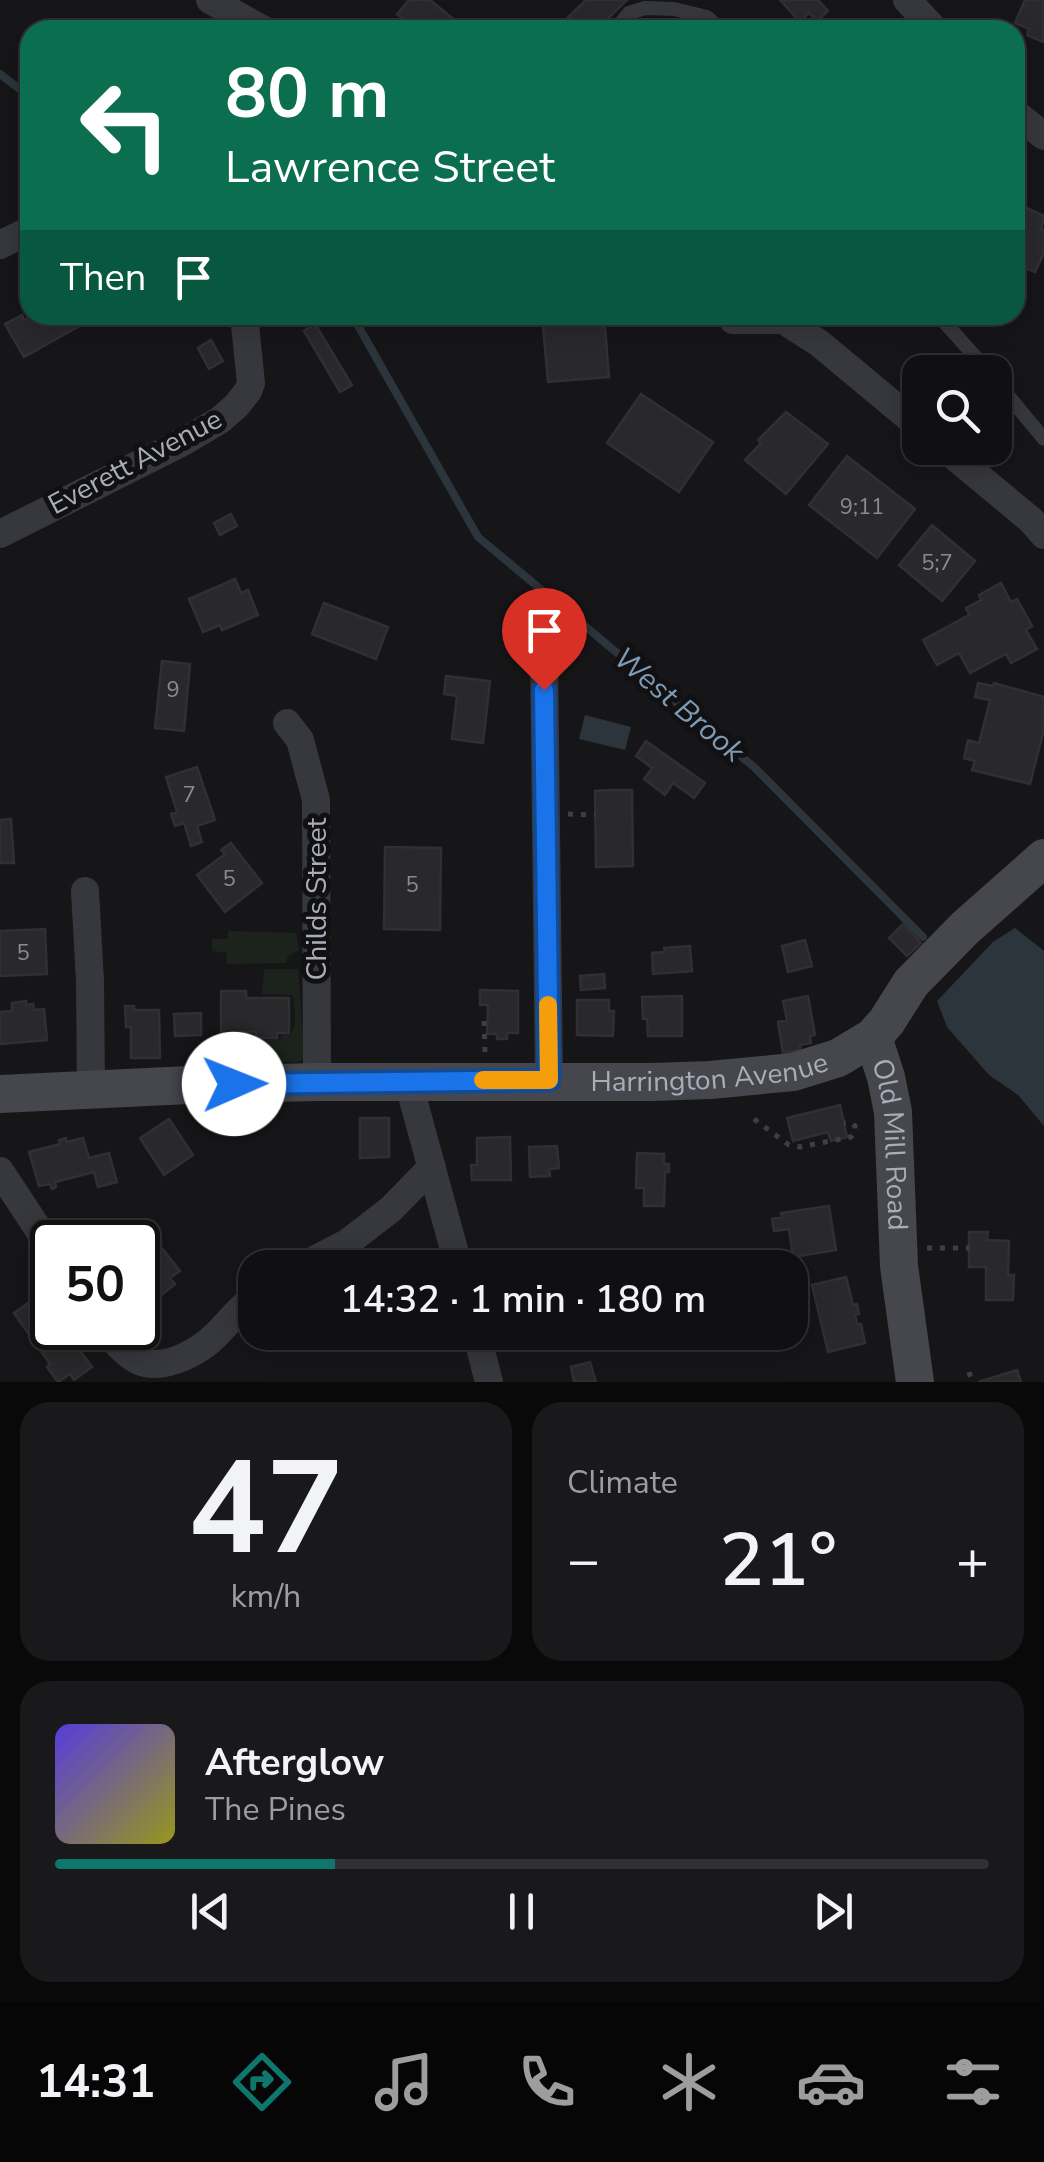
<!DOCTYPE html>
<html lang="en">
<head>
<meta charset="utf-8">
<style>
	:root { --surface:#101012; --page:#19191b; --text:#f1f3f6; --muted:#9c9d9f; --line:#303032; --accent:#0f766e }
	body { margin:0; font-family:"Nunito Sans",sans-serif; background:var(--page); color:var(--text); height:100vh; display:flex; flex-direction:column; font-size:38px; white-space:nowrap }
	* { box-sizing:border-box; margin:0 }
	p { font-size:32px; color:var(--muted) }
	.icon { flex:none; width:55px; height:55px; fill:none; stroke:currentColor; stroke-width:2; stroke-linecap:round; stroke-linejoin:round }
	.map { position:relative; height:1382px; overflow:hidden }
	.side { display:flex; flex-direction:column; gap:20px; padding:20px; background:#09090a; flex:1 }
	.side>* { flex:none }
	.banner { position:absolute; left:20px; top:20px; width:1005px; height:305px; border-radius:30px; box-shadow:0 5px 25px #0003,0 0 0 2px var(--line); background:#0b6e4f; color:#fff; overflow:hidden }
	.fabs { position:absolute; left:902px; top:355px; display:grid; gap:20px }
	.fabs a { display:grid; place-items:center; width:110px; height:110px; border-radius:20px; background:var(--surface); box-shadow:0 5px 25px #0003,0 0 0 2px var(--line); font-size:50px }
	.speed { position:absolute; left:30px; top:1220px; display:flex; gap:20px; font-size:50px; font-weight:700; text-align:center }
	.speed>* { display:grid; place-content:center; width:130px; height:130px; border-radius:50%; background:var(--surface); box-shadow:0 5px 25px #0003,0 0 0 2px var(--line); line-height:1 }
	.speed .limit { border:5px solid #111; border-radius:15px; background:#fff; color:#111 }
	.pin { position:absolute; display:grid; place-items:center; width:85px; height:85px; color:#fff; margin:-102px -42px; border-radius:50% 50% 50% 0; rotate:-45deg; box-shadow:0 0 10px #0007 }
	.pin .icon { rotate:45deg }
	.me { position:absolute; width:110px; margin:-55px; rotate:89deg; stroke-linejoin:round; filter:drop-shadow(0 0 8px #0008) }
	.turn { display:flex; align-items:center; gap:35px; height:210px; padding:0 40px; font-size:45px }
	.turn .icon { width:130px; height:130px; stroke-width:2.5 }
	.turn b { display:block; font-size:70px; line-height:85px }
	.then { display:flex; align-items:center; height:95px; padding:0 40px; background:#0003; gap:20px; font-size:38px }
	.big { font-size:75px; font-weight:600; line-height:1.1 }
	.side .tile { flex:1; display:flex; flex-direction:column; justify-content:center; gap:15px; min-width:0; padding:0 35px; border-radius:30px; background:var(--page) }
	.side .dial { align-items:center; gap:0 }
	.dial b { font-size:130px; line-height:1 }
	.song { display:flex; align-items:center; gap:30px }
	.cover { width:120px; height:120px; border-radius:15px; background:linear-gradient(135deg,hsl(250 70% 55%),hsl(60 70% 35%)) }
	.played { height:10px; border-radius:5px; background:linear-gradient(90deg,var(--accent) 30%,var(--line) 30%) }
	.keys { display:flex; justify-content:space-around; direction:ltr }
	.heat { display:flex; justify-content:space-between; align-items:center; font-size:55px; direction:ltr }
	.side .tiles { flex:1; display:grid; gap:20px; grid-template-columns:1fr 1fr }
	.tile:last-child { grid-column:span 2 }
	.trip { position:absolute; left:238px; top:1250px; width:570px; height:100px; border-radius:30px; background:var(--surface); box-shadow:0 5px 25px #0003,0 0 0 2px var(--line); font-weight:600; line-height:100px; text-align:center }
	.menu { display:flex; height:160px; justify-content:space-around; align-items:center; background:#060607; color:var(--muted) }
	.menu .icon { width:70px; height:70px }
	.menu .on { color:var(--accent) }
	.menu b { font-size:45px; color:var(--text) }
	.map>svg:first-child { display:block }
</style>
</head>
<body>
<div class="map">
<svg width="1044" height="1382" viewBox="0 0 1044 1382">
	<rect width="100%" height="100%" fill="#161618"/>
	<path fill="#1c231d" d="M 228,931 L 296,933 L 299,950 L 288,956 L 286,963 L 227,964 L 227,953 L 212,951 L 212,939 L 227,939 Z
		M 264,969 L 298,969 C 300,999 303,1028 303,1058 L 299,1062 L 257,1062 L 257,1041 L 281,1039 L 282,1035 L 290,1035 C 298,1025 294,1008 293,995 L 262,994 Z"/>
	<path fill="#2c353c" d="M 585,715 L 631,727 L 625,750 L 579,739 Z
		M 1015,928 L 1044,951 L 1044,1126 L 1018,1095 L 989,1075 L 947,1027 L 937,1001 L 993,942 Z"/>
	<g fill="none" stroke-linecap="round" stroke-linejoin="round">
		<path stroke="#2c353c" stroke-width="8" d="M 0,74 L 30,97
			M 352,315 L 478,537 L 754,767 L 923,937"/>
	</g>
	<path fill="#29292c" stroke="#303034" stroke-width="2.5" d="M 409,0 L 430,0 L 467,30 L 417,30 L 397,14 Z
		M 586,0 L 627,0 L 596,30 L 559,30 L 557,28 Z
		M 780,0 L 818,0 L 828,11 L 817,21 L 809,13 L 800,22 Z
		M 1025,0 L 1044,0 L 1043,42 L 1027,35 L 1029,29 L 1015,23 Z
		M 1018,204 L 1044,216 L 1041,229 L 1044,230 L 1044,253 L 1035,272 L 1015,263 L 1015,209 Z
		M 22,315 L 24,320 L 34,315 L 78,315 L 83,324 L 24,357 L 5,324 Z
		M 542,315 L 604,315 L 609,377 L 548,382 Z
		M 315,324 L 352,385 L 340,392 L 304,331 Z
		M 211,340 L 223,361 L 209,369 L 198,348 Z
		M 641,394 L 713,442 L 679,492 L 607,443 Z
		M 786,412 L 828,444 L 786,494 L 745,460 L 761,443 L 758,440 Z
		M 847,456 L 915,509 L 877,558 L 809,505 Z
		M 231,514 L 237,526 L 220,535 L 214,523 Z
		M 932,525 L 975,561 L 942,601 L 899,565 Z
		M 235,579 L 241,593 L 248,590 L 258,615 L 222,630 L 220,625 L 203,632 L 189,599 Z
		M 1001,583 L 1011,602 L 1017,599 L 1032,626 L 1026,630 L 1037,649 L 1011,663 L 1006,654 L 970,673 L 959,653 L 937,665 L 923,640 L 969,615 L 966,608 L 981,600 L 979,595 Z
		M 324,603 L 388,627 L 376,659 L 312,634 Z
		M 162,661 L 190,664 L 184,731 L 155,728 Z
		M 446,676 L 490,681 L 483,743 L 452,739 L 457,696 L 444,694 Z
		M 978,683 L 993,686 L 994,683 L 1044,697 L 1044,729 L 1030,784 L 972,770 L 975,761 L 964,758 L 968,740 L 979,743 L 990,700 L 975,697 Z
		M 646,741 L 705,783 L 694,798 L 673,783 L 665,795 L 644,779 L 652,768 L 636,756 Z
		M 197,767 L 215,820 L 197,826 L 202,842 L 191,846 L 184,823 L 175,826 L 171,814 L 177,812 L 166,777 Z
		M 608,790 L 632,790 L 633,866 L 596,867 L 595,791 Z
		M 11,819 L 14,863 L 0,863 L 0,820 Z
		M 231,843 L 262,883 L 225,912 L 197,875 L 225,854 L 221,850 Z
		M 385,847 L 441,848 L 440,930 L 384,929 Z
		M 903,924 L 921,943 L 907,956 L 889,938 Z
		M 45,929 L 47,974 L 0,976 L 0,931 Z
		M 805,940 L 812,966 L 788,972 L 782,946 Z
		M 690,946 L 692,971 L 653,974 L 652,953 L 665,952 L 664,948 Z
		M 604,974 L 605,988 L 581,990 L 580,976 Z
		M 480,990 L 518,991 L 518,1033 L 507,1033 L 507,1039 L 497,1039 L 497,1034 L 487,1034 L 488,1005 L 480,1005 Z
		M 221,991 L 246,991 L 246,998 L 289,998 L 289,1033 L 277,1033 L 277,1038 L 256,1038 L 256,1032 L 246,1032 L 246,1037 L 221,1037 Z
		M 682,996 L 682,1036 L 648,1036 L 647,1019 L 643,1019 L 642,997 Z
		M 808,996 L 815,1035 L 810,1036 L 811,1043 L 800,1045 L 800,1050 L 783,1053 L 778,1022 L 787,1020 L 783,1001 Z
		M 577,1000 L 609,1000 L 609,1011 L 614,1011 L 613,1036 L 577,1035 Z
		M 26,1001 L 26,1005 L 33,1004 L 34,1010 L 44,1009 L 47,1040 L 0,1044 L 0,1012 L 12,1011 L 12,1003 Z
		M 125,1006 L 134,1006 L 134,1010 L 159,1010 L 160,1058 L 131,1058 L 131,1027 L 126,1027 Z
		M 201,1013 L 201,1035 L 175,1036 L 174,1014 Z
		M 840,1105 L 847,1137 L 831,1141 L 828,1132 L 793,1141 L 787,1118 Z
		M 360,1118 L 389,1118 L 389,1157 L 360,1158 Z
		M 169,1119 L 193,1155 L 164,1175 L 140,1138 Z
		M 510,1137 L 511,1180 L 472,1180 L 471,1165 L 477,1165 L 477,1138 Z
		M 66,1138 L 67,1142 L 83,1138 L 89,1158 L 109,1153 L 117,1182 L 98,1187 L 94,1172 L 55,1182 L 56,1187 L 52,1189 L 50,1184 L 39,1186 L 29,1152 L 60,1144 L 59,1140 Z
		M 557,1146 L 559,1168 L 549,1169 L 550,1176 L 530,1177 L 529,1147 Z
		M 637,1153 L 664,1154 L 664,1164 L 669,1164 L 669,1172 L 665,1172 L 664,1206 L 644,1206 L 644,1188 L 636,1188 Z
		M 829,1206 L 836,1250 L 793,1257 L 789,1229 L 774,1231 L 772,1219 L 782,1217 L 781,1213 Z
		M 133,1232 L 149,1252 L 155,1247 L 158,1250 L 161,1247 L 180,1271 L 170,1278 L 175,1284 L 150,1304 L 138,1289 L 138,1242 L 120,1242 Z
		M 969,1232 L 988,1232 L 987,1240 L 1009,1241 L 1008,1275 L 1014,1275 L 1013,1300 L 986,1300 L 986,1267 L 969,1267 Z
		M 846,1277 L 853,1305 L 857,1304 L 859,1314 L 855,1315 L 857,1324 L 861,1324 L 865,1343 L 828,1352 L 812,1285 Z
		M 35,1298 L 52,1323 L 52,1328 L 56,1328 L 60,1333 L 65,1330 L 92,1367 L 74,1380 L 70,1374 L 58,1382 L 47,1367 L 50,1364 L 14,1313 Z
		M 341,1332 L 377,1332 L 352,1349 Z
		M 538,1332 L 572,1332 L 574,1342 L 542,1350 Z
		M 590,1362 L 596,1382 L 574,1382 L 571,1367 Z
		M 1017,1370 L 1021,1382 L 978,1382 Z"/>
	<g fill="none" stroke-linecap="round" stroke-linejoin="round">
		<path stroke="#3d3f44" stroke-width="5" stroke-dasharray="5 8" stroke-linecap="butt" d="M 568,814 L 595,815
			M 484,1021 L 485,1053
			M 754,1119 L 789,1145 L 800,1147 L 851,1137 L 855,1133 L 855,1126 L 852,1123 L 844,1123
			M 927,1248 L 969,1248
			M 969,1372 L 972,1382"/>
		<path stroke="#37383d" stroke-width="14" d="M 615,30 L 629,13 L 645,8 L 674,9 L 707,17 L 721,30
			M 938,315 L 989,372
			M 995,380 L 1044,439"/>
		<path stroke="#37383d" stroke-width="28" d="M 210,0 L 264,30
			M 907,0 L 935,30
			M 1015,113 L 1044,136
			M 0,245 L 30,230
			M 733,320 L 783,320 L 819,343 L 920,427
			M 944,448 L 1031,520 L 1044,535
			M 0,534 L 183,442 L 220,420 L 236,406 L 248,391 L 251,383 L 244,315
			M 544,657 L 549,1080
			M 287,723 L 300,740 L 316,800 L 317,1082
			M 85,891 L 90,981 L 91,1089
			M 408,1081 L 459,1268
			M 0,1171 L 52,1250
			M 299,1268 L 347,1243 L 391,1209 L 432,1167
			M 104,1328 C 114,1340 129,1360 145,1363 C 169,1368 199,1352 216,1335 C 229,1322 240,1307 255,1297
			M 476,1332 L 489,1382"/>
		<g stroke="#45474d" stroke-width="38">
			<path id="s1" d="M 873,1037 L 886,1077 L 893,1112 L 899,1266 L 915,1382"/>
			<path id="s2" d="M 0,1094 L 189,1085 L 317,1082 L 652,1082 L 710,1080 L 793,1072 L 838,1058 L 873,1037 L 887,1021 L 911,983 L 965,928 L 1044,858"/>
		</g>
	</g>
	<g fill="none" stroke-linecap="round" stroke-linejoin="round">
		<defs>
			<path id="route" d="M 234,1084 L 549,1080 L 544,690"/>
		</defs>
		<use href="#route" stroke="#114b97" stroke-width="25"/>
		<use href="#route" stroke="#1a73e8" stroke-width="18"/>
		<path stroke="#f59e0b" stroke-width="18" d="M 483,1080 L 549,1080 L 548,1005"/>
	</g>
	<g text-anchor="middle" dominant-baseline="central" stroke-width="10" stroke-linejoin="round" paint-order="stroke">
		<g font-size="22" fill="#888b94">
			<text x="862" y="507">9;11</text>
			<text x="937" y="563">5;7</text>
			<text x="173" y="690">9</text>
			<text x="189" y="795">7</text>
			<text x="229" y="879">5</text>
			<text x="412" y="885">5</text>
			<text x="23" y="953">5</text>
		</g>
		<g font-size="28" fill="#a8adb8" stroke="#111113">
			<text transform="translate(135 462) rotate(-28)">Everett Avenue</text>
			<text transform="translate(317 899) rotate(-90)">Childs Street</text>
			<text stroke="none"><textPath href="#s2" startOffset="710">Harrington Avenue</textPath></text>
			<text stroke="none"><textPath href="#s1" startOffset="110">Old Mill Road</textPath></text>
		</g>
		<g font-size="30" font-style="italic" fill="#7f9bb3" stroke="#111113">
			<text transform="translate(679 705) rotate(40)">West Brook</text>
		</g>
	</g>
</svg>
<div class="fabs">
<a><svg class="icon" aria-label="search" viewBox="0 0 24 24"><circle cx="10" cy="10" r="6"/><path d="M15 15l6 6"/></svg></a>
</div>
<div class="speed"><div class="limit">50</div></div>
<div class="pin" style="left:544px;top:690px;background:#d93025"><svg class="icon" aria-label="arrive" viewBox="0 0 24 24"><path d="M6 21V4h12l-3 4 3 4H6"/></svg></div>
<svg class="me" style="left:234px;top:1084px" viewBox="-20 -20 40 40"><circle r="19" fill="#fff"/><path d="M0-13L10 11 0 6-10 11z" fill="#1a73e8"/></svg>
<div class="trip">14:32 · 1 min · 180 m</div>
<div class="banner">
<div class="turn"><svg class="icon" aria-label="left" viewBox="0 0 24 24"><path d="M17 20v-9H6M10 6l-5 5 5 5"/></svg><div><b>80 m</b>Lawrence Street</div></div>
<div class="then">Then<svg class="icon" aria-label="arrive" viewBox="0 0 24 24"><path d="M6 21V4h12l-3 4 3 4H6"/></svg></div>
</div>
</div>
<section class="side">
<div class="tiles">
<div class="tile dial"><b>47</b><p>km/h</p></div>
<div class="tile"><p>Climate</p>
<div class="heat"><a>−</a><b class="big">21°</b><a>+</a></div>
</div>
<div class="tile">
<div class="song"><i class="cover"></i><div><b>Afterglow</b><p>The Pines</p></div></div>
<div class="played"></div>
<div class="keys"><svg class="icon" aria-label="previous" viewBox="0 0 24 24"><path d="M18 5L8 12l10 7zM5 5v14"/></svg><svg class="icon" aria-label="pause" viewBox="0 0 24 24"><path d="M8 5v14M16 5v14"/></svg><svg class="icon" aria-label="next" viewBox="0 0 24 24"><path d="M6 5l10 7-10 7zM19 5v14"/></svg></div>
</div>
</div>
</section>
<nav class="menu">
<b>14:31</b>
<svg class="icon on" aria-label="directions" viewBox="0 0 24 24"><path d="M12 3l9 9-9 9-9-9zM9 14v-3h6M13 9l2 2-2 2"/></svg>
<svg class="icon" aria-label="music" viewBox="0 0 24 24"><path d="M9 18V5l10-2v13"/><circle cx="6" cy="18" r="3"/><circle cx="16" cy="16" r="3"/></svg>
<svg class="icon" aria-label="phone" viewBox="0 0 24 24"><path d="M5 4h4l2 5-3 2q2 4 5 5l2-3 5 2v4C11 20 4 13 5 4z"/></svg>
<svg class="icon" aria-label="climate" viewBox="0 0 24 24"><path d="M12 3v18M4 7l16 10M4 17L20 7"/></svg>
<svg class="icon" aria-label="car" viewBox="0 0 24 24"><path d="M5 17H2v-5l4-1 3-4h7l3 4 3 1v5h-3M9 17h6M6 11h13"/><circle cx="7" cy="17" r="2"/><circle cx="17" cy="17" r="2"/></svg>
<svg class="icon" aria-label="filters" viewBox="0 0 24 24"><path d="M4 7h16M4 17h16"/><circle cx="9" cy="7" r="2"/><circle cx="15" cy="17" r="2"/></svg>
</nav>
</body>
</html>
